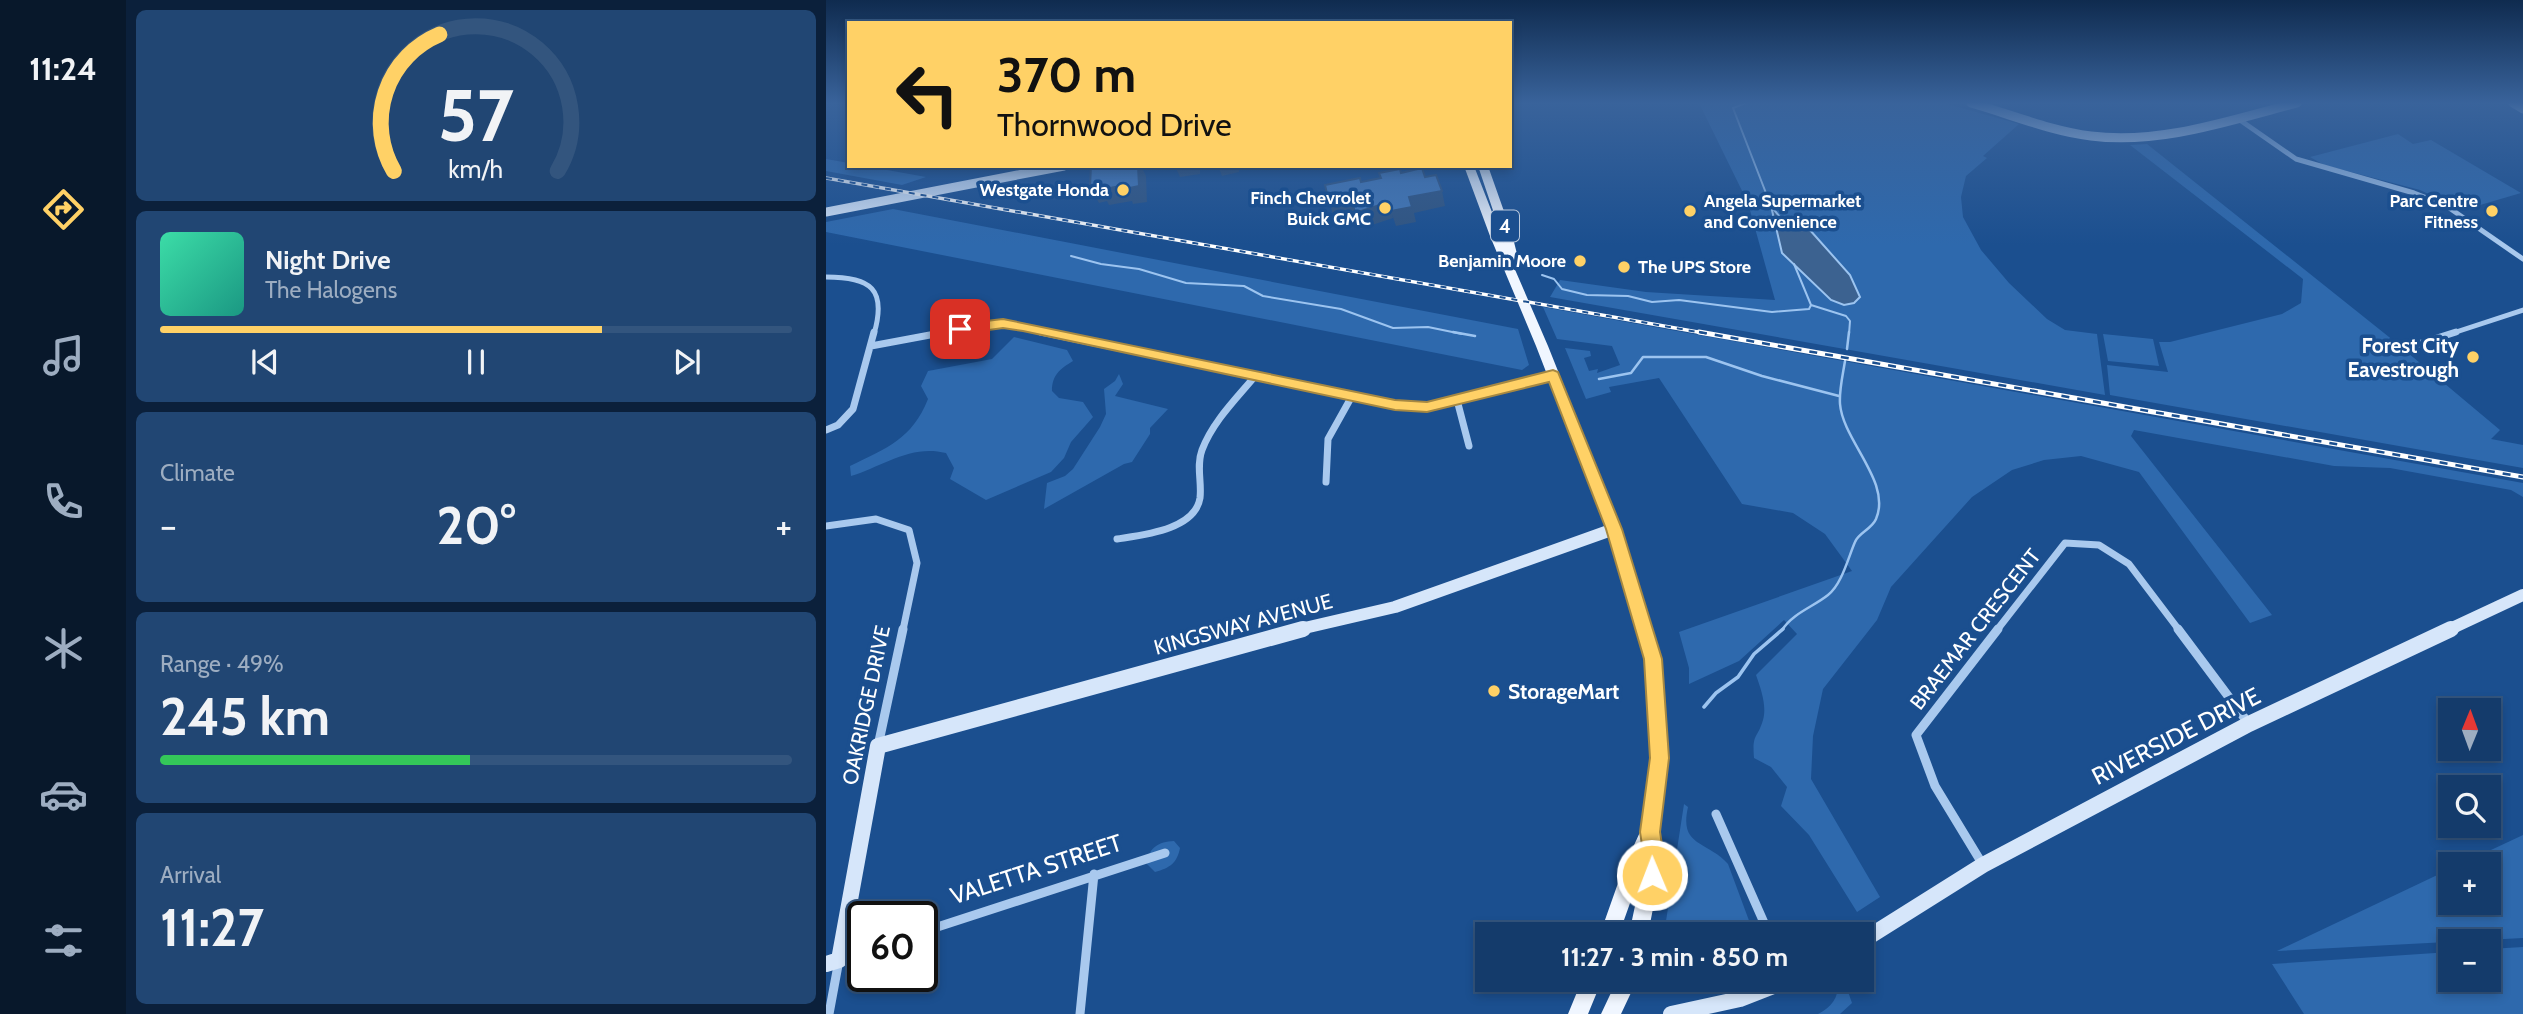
<!DOCTYPE html>
<html lang="en">
<head>
<meta charset="utf-8">
<style>
	:root { --surface:#143b6b; --page:#214673; --text:#f1f3f6; --muted:#9dadc1; --line:#33557e; --accent:#ffd166 }
	body { margin:0; font-family:Cabin,sans-serif; background:var(--page); color:var(--text); height:100vh; display:flex; flex-direction:column; font-size:26px; white-space:nowrap }
	* { box-sizing:border-box; margin:0 }
	p { font-size:23px; color:var(--muted) }
	.icon { flex:none; width:38px; height:38px; fill:none; stroke:currentColor; stroke-width:2; stroke-linecap:round; stroke-linejoin:round }
	.map { position:relative; flex:1; overflow:hidden }
	.side { display:flex; flex-direction:column; gap:10px; padding:10px; background:#0b203b; width:700px }
	.side>* { flex:none }
	.hud { position:absolute; left:21px; top:21px; width:665px; height:147px; border-radius:0px; box-shadow:0 4px 10px #0003,0 0 0 2px var(--line); background:#ffd166; color:#111; overflow:hidden }
	.needle { width:46px; rotate:1deg }
	.controls { position:absolute; left:1612px; top:698px; display:grid; gap:14px }
	.controls a { display:grid; place-items:center; width:63px; height:63px; border-radius:0px; background:var(--surface); box-shadow:0 4px 10px #0003,0 0 0 2px var(--line); font-size:35px }
	.speed { position:absolute; left:21px; top:901px; display:flex; gap:14px; font-size:35px; font-weight:700; text-align:center }
	.speed>* { display:grid; place-content:center; width:91px; height:91px; border-radius:50%; background:var(--surface); box-shadow:0 4px 10px #0003,0 0 0 2px var(--line); line-height:1 }
	.speed .limit { border:4px solid #111; border-radius:10px; background:#fff; color:#111 }
	.pin { position:absolute; display:grid; place-items:center; width:60px; height:60px; color:#fff; margin:-30px; border-radius:14px; box-shadow:0 4px 10px #0006 }
	.me { position:absolute; width:77px; margin:-38px; rotate:359deg; stroke-linejoin:round; filter:drop-shadow(0 0 5px #0008) }
	.turn { display:flex; align-items:center; gap:24px; height:147px; padding:0 35px; font-size:32px }
	.turn .icon { width:91px; height:91px; stroke-width:2.5 }
	.turn b { display:block; font-size:49px; line-height:60px }
	.big { font-size:52px; font-weight:700; line-height:1.1 }
	.side .widget { flex:1; display:flex; flex-direction:column; justify-content:center; gap:10px; min-width:0; padding:0 24px; border-radius:10px; background:var(--page) }
	.side .dial { align-items:center; gap:0 }
	.dial svg { height:182px; overflow:visible; fill:none; stroke:var(--line); stroke-width:7; stroke-linecap:round; text-anchor:middle }
	.dial text { fill:var(--text); stroke:none }
	.song { display:flex; align-items:center; gap:21px }
	.cover { width:84px; height:84px; border-radius:10px; background:linear-gradient(135deg,hsl(160 70% 55%),hsl(170 70% 35%)) }
	.played { height:7px; border-radius:4px; background:linear-gradient(90deg,var(--accent) 70%,var(--line) 70%) }
	.keys { display:flex; justify-content:space-around; direction:ltr }
	.heat { display:flex; justify-content:space-between; align-items:center; font-size:38px; direction:ltr }
	.charge { height:10px; border-radius:5px; background:linear-gradient(90deg,#34c759 49%,var(--line) 0) }
	.trip { position:absolute; left:649px; top:922px; width:399px; height:70px; border-radius:0px; background:var(--surface); box-shadow:0 4px 10px #0003,0 0 0 2px var(--line); font-weight:700; line-height:70px; text-align:center }
	main { display:flex; flex:1; min-height:0 }
	.dock { display:flex; flex-direction:column; width:126px; justify-content:space-around; align-items:center; background:#08182b; color:var(--muted) }
	.dock .icon { width:49px; height:49px }
	.dock .on { color:var(--accent) }
	.dock b { font-size:32px; color:var(--text) }
	.map>svg:first-child { display:block }
</style>
</head>
<body>
<main>
<nav class="dock">
<b>11:24</b>
<svg class="icon on" aria-label="directions" viewBox="0 0 24 24"><path d="M12 3l9 9-9 9-9-9zM9 14v-3h6M13 9l2 2-2 2"/></svg>
<svg class="icon" aria-label="music" viewBox="0 0 24 24"><path d="M9 18V5l10-2v13"/><circle cx="6" cy="18" r="3"/><circle cx="16" cy="16" r="3"/></svg>
<svg class="icon" aria-label="phone" viewBox="0 0 24 24"><path d="M5 4h4l2 5-3 2q2 4 5 5l2-3 5 2v4C11 20 4 13 5 4z"/></svg>
<svg class="icon" aria-label="climate" viewBox="0 0 24 24"><path d="M12 3v18M4 7l16 10M4 17L20 7"/></svg>
<svg class="icon" aria-label="car" viewBox="0 0 24 24"><path d="M5 17H2v-5l4-1 3-4h7l3 4 3 1v5h-3M9 17h6M6 11h13"/><circle cx="7" cy="17" r="2"/><circle cx="17" cy="17" r="2"/></svg>
<svg class="icon" aria-label="filters" viewBox="0 0 24 24"><path d="M4 7h16M4 17h16"/><circle cx="9" cy="7" r="2"/><circle cx="15" cy="17" r="2"/></svg>
</nav>
<section class="side">
<div class="widget dial"><svg viewBox="0 0 100 80">
<path d="M14 69A42 42 0 1 1 86 69"/>
<path d="M14 69A42 42 0 0 1 34 9" stroke="#ffd166"/>
<text x="50" y="56" font-size="32" font-weight="700">57</text>
<text x="50" y="72" font-size="11">km/h</text>
</svg></div>
<div class="widget">
<div class="song"><i class="cover"></i><div><b>Night Drive</b><p>The Halogens</p></div></div>
<div class="played"></div>
<div class="keys"><svg class="icon" aria-label="previous" viewBox="0 0 24 24"><path d="M18 5L8 12l10 7zM5 5v14"/></svg><svg class="icon" aria-label="pause" viewBox="0 0 24 24"><path d="M8 5v14M16 5v14"/></svg><svg class="icon" aria-label="next" viewBox="0 0 24 24"><path d="M6 5l10 7-10 7zM19 5v14"/></svg></div>
</div>
<div class="widget"><p>Climate</p>
<div class="heat"><a>−</a><b class="big">20°</b><a>+</a></div>
</div>
<div class="widget"><p>Range · 49%</p><b class="big">245 km</b><div class="charge"></div></div>
<div class="widget"><p>Arrival</p><b class="big">11:27</b></div>
</section>
<div class="map">
<svg width="1697" height="1014" viewBox="0 0 1697 1014">
	<rect width="100%" height="100%" fill="#1b4f8f"/>
	<path fill="#2e69ad" d="M 873,103 L 1118,103 L 1193,124 L 1157,156 L 1161,158 L 1140,176 L 1135,197 L 1137,217 L 1155,250 L 1183,283 L 1221,319 L 1239,330 L 1271,334 L 1279,395 L 724,297 L 734,280 L 820,292 L 949,300 L 922,203 Z
		M 1572,134 L 1587,144 L 1605,140 L 1695,193 L 1637,210 L 1594,190 L 1498,165 L 1484,157 Z
		M 1321,144 L 1563,337 L 1674,430 L 1665,439 L 1697,445 L 1697,468 L 1284,395 L 1281,365 L 1342,372 L 1333,342 L 1344,342 L 1456,314 L 1475,303 L 1477,279 L 1304,145 Z
		M 0,159 L 23,163 L 23,166 L 39,166 L 100,177 L 76,185 L 0,171 Z
		M 67,209 L 692,329 L 703,365 L 696,370 L 0,232 L 0,222 Z
		M 717,307 L 1697,483 L 1697,497 L 1685,490 L 1564,468 L 1508,466 L 1308,430 L 1305,436 L 1446,615 L 1424,623 L 1313,472 L 1255,456 L 1218,460 L 1186,470 L 1146,497 L 1065,587 L 1051,620 L 997,689 L 987,736 L 985,779 L 1054,897 L 1031,912 L 983,835 L 955,806 L 961,787 L 945,767 L 928,758 C 926,733 931,740 937,720 C 941,706 935,689 930,675 L 971,634 L 958,620 L 913,661 L 863,684 L 863,668 L 853,632 L 1026,571 L 999,534 L 967,513 L 916,504 L 833,378 L 783,387 L 785,392 L 760,399 L 739,348 L 764,351 L 765,356 L 758,358 L 763,371 L 772,369 L 771,373 L 794,365 L 786,346 L 731,339 Z
		M 1277,334 L 1327,339 L 1333,366 L 1282,361 Z
		M 188,337 L 241,350 L 247,361 C 234,369 226,375 226,391 L 233,398 L 257,402 L 267,417 L 245,442 L 238,458 L 225,472 L 160,500 L 124,479 L 128,468 L 120,453 C 85,444 57,466 25,476 L 24,466 C 61,448 86,439 102,399 L 95,386 L 102,371 L 166,359 Z
		M 293,374 L 297,384 L 289,396 L 342,409 L 324,428 L 324,434 L 306,462 L 298,464 L 218,509 L 221,483 L 239,476 L 247,469 L 274,427 L 280,414 L 278,389 L 289,381 Z
		M 858,804 L 862,807 C 853,847 880,840 902,864 L 928,934 L 838,934 Z
		M 1697,835 L 1697,938 L 1451,951 L 1624,869 L 1624,903 L 1662,903 L 1662,864 L 1635,864 Z
		M 348,841 L 354,848 C 351,863 344,868 329,872 L 320,863 C 324,847 332,842 348,841 Z
		M 1697,947 L 1697,1014 L 1478,1014 L 1446,964 L 1624,952 L 1624,980 L 1662,980 L 1663,949 Z
		M 1012,980 L 1018,980 L 1026,1003 L 1014,1014 L 992,1014 C 1007,1006 1013,997 1012,980 Z"/>
	<path fill="#3c6290" stroke="#9cc4f0" stroke-width="2" d="M 945,206 L 958,222 L 983,229 L 1024,275 L 1034,297 L 1028,303 L 1018,305 L 1005,300 L 956,253 Z"/>
	<g fill="none" stroke-linecap="round" stroke-linejoin="round">
		<path stroke="#9cc4f0" stroke-width="2" d="M 920,103 L 907,108 L 945,206
			M 245,256 L 275,264 L 313,269 L 360,283 L 418,286 L 437,296 L 515,309 L 567,328 L 602,327 L 636,334
			M 968,264 L 985,305 L 1020,316 L 1024,321 L 1023,334
			M 716,275 L 728,279 L 736,289 L 761,295 L 802,296 L 826,302 L 853,300 L 946,312 L 983,309 L 985,305"/>
		<path stroke="#9cc4f0" stroke-width="2.5" d="M 627,332 L 649,336
			M 1021,349 L 1023,332
			M 773,379 L 805,373 L 817,357 L 880,357 L 936,376 L 1013,396
			M 956,630 C 967,613 987,607 1002,595 C 1016,584 1022,558 1029,542 C 1032,533 1046,529 1050,519 C 1066,482 1017,441 1014,404 C 1013,390 1017,374 1019,361"/>
		<path stroke="#9cc4f0" stroke-width="3.5" d="M 878,707 L 890,693 L 912,677 L 928,654 L 957,629"/>
		<path stroke="#a9c9ee" stroke-width="5" d="M 1411,118 L 1470,159 L 1588,193 L 1619,205 L 1697,259
			M 0,277 C 45,277 61,289 48,334
			M 111,334 L 177,324 L 223,334
			M 1624,334 L 1697,310"/>
		<path stroke="#a9c9ee" stroke-width="7" d="M 215,332 L 569,405 L 601,407 L 727,375
			M 45,346 L 120,332
			M 1586,346 L 1630,332
			M 631,400 L 643,446
			M 0,430 L 12,425 L 27,409 L 48,332
			M 500,482 L 502,439 L 526,396
			M 0,526 L 50,519 L 83,530 L 91,563 L 77,630
			M 291,539 C 316,535 369,530 374,498 C 376,482 370,466 376,450 C 387,421 411,398 430,375
			M 1171,630 L 1239,543 L 1273,545 L 1303,564 L 1353,630"/>
		<path stroke="#a9c9ee" stroke-width="9" d="M 1352,629 L 1423,724
			M 52,746 L 77,629
			M 890,814 L 943,934
			M 1157,865 L 1109,786 L 1090,735 L 1172,629
			M 96,932 L 339,853
			M 3,1014 L 13,960 L 37,952
			M 254,1014 L 268,874"/>
		<path stroke="#d6e6fa" stroke-width="9" d="M 1145,103 C 1184,114 1224,131 1265,136 C 1334,145 1405,120 1471,103
			M 1687,103 L 1697,109
			M 0,212 L 238,166"/>
		<path stroke="#d6e6fa" stroke-width="12" d="M 470,630 L 569,607 L 788,529
			M 1622,630 L 1697,595"/>
		<path stroke="#d6e6fa" stroke-width="16" d="M 1036,941 L 1157,865 L 1423,724 L 1625,629
			M 0,964 L 13,960 L 52,746 L 477,629
			M 845,1014 L 914,999 L 963,980"/>
		<path fill="#f0f6ff" fill-rule="evenodd" d="M 638,166 L 648,166 L 678,243 L 652,166 L 662,166 L 686,234 L 693,262 L 687,265 L 722,346 L 795,529 L 835,659 L 842,758 L 833,832 L 837,858 L 822,934 L 803,934 L 818,864 L 793,934 L 774,934 L 797,869 L 815,830 L 826,758 L 819,659 L 781,529 L 710,346 L 664,236 Z
			M 756,980 L 776,980 L 762,1014 L 742,1014 Z
			M 791,980 L 811,980 L 795,1014 L 775,1014 Z"/>
		<defs>
			<path id="rail-far1" d="M 0,178 L 883,334"/>
			<path id="rail" d="M 873,332 L 1697,477"/>
		</defs>
		<use href="#rail-far1" stroke="#fff" stroke-width="3.5"/>
		<use href="#rail" stroke="#fff" stroke-width="5"/>
		<use href="#rail-far1" stroke="#1b4f8f" stroke-width="2" stroke-dasharray="6" stroke-linecap="butt"/>
		<use href="#rail" stroke="#1b4f8f" stroke-width="2.5" stroke-dasharray="8" stroke-linecap="butt"/>
	</g>
	<path fill="#305480" d="M 312,166 L 315,166 L 320,176 L 321,202 L 307,204 L 306,201 L 283,205 L 281,201 L 273,203 L 264,187 Z
		M 349,166 L 374,166 L 374,174 L 354,177 Z
		M 392,166 L 413,166 L 413,172 L 396,176 Z
		M 616,191 L 619,206 L 588,213 L 590,222 L 570,226 L 565,211 L 583,197 Z
		M 525,197 L 530,213 L 508,217 L 503,202 Z
		M 563,202 L 567,218 L 534,229 L 529,213 Z"/>
	<path fill="#4478b7" stroke="#305480" stroke-width="2" d="M 265,166 L 312,166 L 313,186 L 299,189 L 299,185 L 274,190 L 274,186 L 264,187 Z
		M 596,168 L 599,177 L 610,175 L 616,191 L 583,197 L 586,207 L 565,211 L 563,202 L 529,213 L 525,197 L 503,202 L 499,185 L 534,178 L 535,182 L 555,178 L 553,173 L 574,169 L 575,173 Z"/>
	<linearGradient id="sky" x2="0" y2="1"><stop stop-color="#0f2b4f"/><stop offset="0.42" stop-color="#39639b"/><stop offset="1" stop-color="#39639b" stop-opacity="0"/></linearGradient>
	<rect width="1697" height="245" fill="url(#sky)"/>
	<path fill="#ffd166" stroke="#a68842" stroke-width="2" d="M 177,319 L 569,400 L 601,402 L 727,370 L 732,372 L 796,529 L 836,659 L 843,758 L 834,832 L 838,858 L 833,882 L 826,885 L 818,882 L 815,875 L 818,858 L 814,832 L 824,758 L 818,659 L 780,529 L 723,382 L 601,412 L 569,410 L 197,331 L 177,328 L 134,334 L 127,329 L 134,324 Z"/>
	<g fill="#ffd166" stroke="#1b4f8f" stroke-width="2.5">
		<circle cx="297" cy="190" r="7"/>
		<circle cx="559" cy="208" r="7"/>
		<circle cx="864" cy="211" r="7"/>
		<circle cx="1666" cy="211" r="7"/>
		<circle cx="754" cy="261" r="7"/>
		<circle cx="798" cy="267" r="7"/>
		<circle cx="1647" cy="357" r="7"/>
		<circle cx="668" cy="691" r="7"/>
	</g>
	<g text-anchor="middle" dominant-baseline="central" stroke-width="7" stroke-linejoin="round" paint-order="stroke">
		<g font-size="18" font-weight="bold" fill="#fff" stroke="#1b4f8f" text-anchor="end">
			<text x="283" y="190">Westgate Honda</text>
			<text x="545" y="198">Finch Chevrolet<tspan x="545" dy="21">Buick GMC</tspan></text>
			<text x="878" y="201" text-anchor="start">Angela Supermarket<tspan x="878" dy="21">and Convenience</tspan></text>
			<text x="1652" y="201">Parc Centre<tspan x="1652" dy="21">Fitness</tspan></text>
			<text x="740" y="261">Benjamin Moore</text>
			<text x="812" y="267" text-anchor="start">The UPS Store</text>
		</g>
		<rect fill="#1b4f8f" stroke="#bbcadd" stroke-width="2" x="665" y="210.5" width="28" height="31" rx="5"/>
		<g font-size="19" font-weight="bold" fill="#fff">
			<text x="679" y="226">4</text>
		</g>
		<g font-size="21" font-weight="bold" fill="#fff" stroke="#1b4f8f" text-anchor="end">
			<text x="1633" y="345">Forest City<tspan x="1633" dy="24">Eavestrough</tspan></text>
			<text x="682" y="691" text-anchor="start">StorageMart</text>
		</g>
		<g font-size="21" fill="#fff" stroke="#1b4f8f">
			<text transform="translate(417 624) rotate(-15)">KINGSWAY AVENUE</text>
			<text transform="translate(1149 629) rotate(-52)">BRAEMAR CRESCENT</text>
			<text transform="translate(40 705) rotate(-78)">OAKRIDGE DRIVE</text>
		</g>
		<g font-size="24" fill="#fff" stroke="#1b4f8f">
			<text transform="translate(1350 736) rotate(-27)">RIVERSIDE DRIVE</text>
			<text transform="translate(210 869) rotate(-18)">VALETTA STREET</text>
		</g>
	</g>
</svg>
<div class="controls">
<a><svg class="needle" viewBox="-14 -14 28 28"><path d="M0-13l5 13h-10z" fill="#e53935"/><path d="M0 13l5-13h-10z" fill="#9dadc1"/></svg></a>
<a><svg class="icon" aria-label="search" viewBox="0 0 24 24"><circle cx="10" cy="10" r="6"/><path d="M15 15l6 6"/></svg></a>
<a>+</a>
<a>−</a>
</div>
<div class="speed"><div class="limit">60</div></div>
<div class="pin" style="left:134px;top:329px;background:#d93025"><svg class="icon" aria-label="arrive" viewBox="0 0 24 24"><path d="M6 21V4h12l-3 4 3 4H6"/></svg></div>
<svg class="me" style="left:826px;top:875px" viewBox="-20 -20 40 40"><circle r="17" fill="#ffd166" stroke="#fff" stroke-width="3"/><path d="M0-11L8 9 0 5-8 9z" fill="#fff"/></svg>
<div class="trip">11:27 · 3 min · 850 m</div>
<div class="hud">
<div class="turn"><svg class="icon" aria-label="left" viewBox="0 0 24 24"><path d="M17 20v-9H6M10 6l-5 5 5 5"/></svg><div><b>370 m</b>Thornwood Drive</div></div>
</div>
</div>
</main>
</body>
</html>
